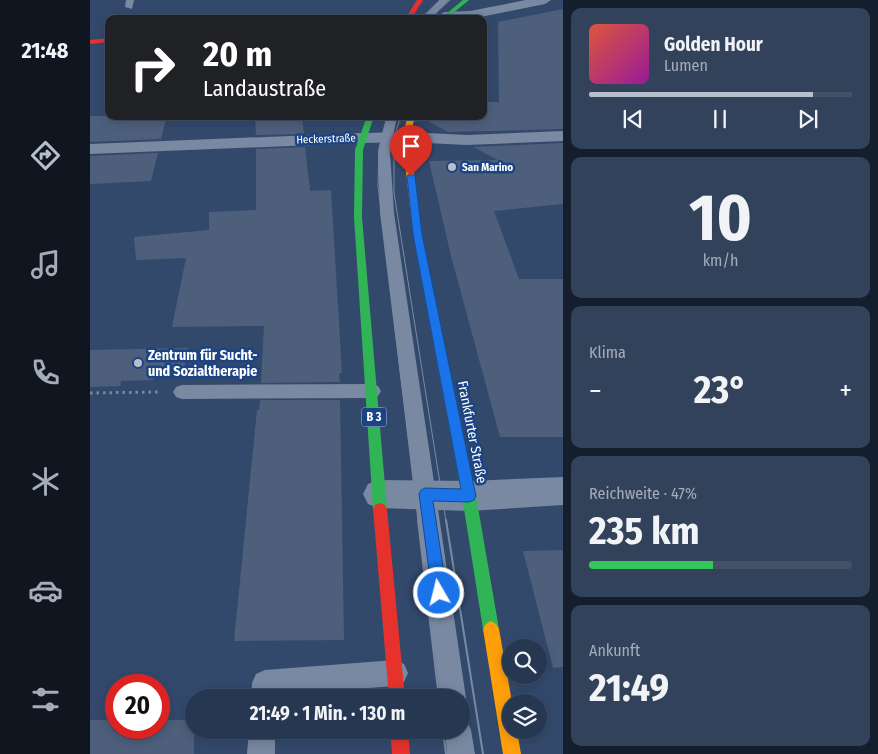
<!DOCTYPE html>
<html lang="de">
<head>
<meta charset="utf-8">
<style>
	:root { --surface:#263751; --page:#32425b; --text:#f1f3f6; --muted:#a4acb7; --line:#425168; --accent:#b8bfcc }
	body { margin:0; font-family:"Fira Sans Condensed",sans-serif; background:var(--page); color:var(--text); height:100vh; display:flex; flex-direction:column; font-size:19px; white-space:nowrap }
	* { box-sizing:border-box; margin:0 }
	p { font-size:16px; color:var(--muted) }
	.icon { flex:none; width:28px; height:28px; fill:none; stroke:currentColor; stroke-width:2; stroke-linecap:round; stroke-linejoin:round }
	.map { position:relative; flex:1; overflow:hidden }
	.sheet { display:flex; flex-direction:column; gap:8px; padding:8px; background:#151e2d; width:315px }
	.sheet>* { flex:none }
	.hud { position:absolute; left:15px; top:15px; width:382px; height:105px; border-radius:10px; box-shadow:0 2px 12px #0003,0 0 0 1px var(--line); background:#202124; color:#fff; overflow:hidden }
	.tools { position:absolute; left:412px; top:639px; display:grid; gap:10px }
	.tools a { display:grid; place-items:center; width:45px; height:45px; border-radius:50%; background:var(--surface); box-shadow:0 2px 12px #0003,0 0 0 1px var(--line); font-size:25px }
	.speed { position:absolute; left:15px; top:674px; display:flex; gap:10px; font-size:25px; font-weight:700; text-align:center }
	.speed>* { display:grid; place-content:center; width:65px; height:65px; border-radius:50%; background:var(--surface); box-shadow:0 2px 12px #0003,0 0 0 1px var(--line); line-height:1 }
	.speed .limit { border:8px solid #d22; background:#fff; color:#111 }
	.pin { position:absolute; display:grid; place-items:center; width:42px; height:42px; color:#fff; margin:-51px -21px; border-radius:50% 50% 50% 0; rotate:-45deg; box-shadow:0 0 5px #0007 }
	.pin .icon { rotate:45deg }
	.me { position:absolute; width:55px; margin:-28px; rotate:352deg; stroke-linejoin:round; filter:drop-shadow(0 0 4px #0008) }
	.turn { display:flex; align-items:center; gap:18px; height:105px; padding:0 15px; font-size:22px }
	.turn .icon { width:65px; height:65px; stroke-width:2.5 }
	.turn b { display:block; font-size:35px; line-height:42px }
	.big { font-size:38px; font-weight:700; line-height:1.1 }
	.sheet .tile { flex:1; display:flex; flex-direction:column; justify-content:center; gap:8px; min-width:0; padding:0 18px; border-radius:10px; background:var(--page) }
	.sheet .dial { align-items:center; gap:0 }
	.dial b { font-size:65px; line-height:1 }
	.song { display:flex; align-items:center; gap:15px }
	.cover { width:60px; height:60px; border-radius:8px; background:linear-gradient(135deg,hsl(10 70% 55%),hsl(300 70% 35%)) }
	.played { height:5px; border-radius:2px; background:linear-gradient(90deg,var(--accent) 85%,var(--line) 85%) }
	.keys { display:flex; justify-content:space-around; direction:ltr }
	.heat { display:flex; justify-content:space-between; align-items:center; font-size:28px; direction:ltr }
	.charge { height:8px; border-radius:4px; background:linear-gradient(90deg,#34c759 47%,var(--line) 0) }
	.trip { position:absolute; left:95px; top:689px; width:285px; height:50px; border-radius:25px; background:var(--surface); box-shadow:0 2px 12px #0003,0 0 0 1px var(--line); font-weight:700; line-height:50px; text-align:center }
	main { display:flex; flex:1; min-height:0 }
	.tab-bar { display:flex; flex-direction:column; width:90px; justify-content:space-around; align-items:center; background:#0f1620; color:var(--muted) }
	.tab-bar .icon { width:35px; height:35px }
	.tab-bar .current { color:var(--accent) }
	.tab-bar b { font-size:22px; color:var(--text) }
	.map>svg:first-child { display:block }
</style>
</head>
<body>
<main>
<nav class="tab-bar">
<b>21:48</b>
<svg class="icon current" aria-label="directions" viewBox="0 0 24 24"><path d="M12 3l9 9-9 9-9-9zM9 14v-3h6M13 9l2 2-2 2"/></svg>
<svg class="icon" aria-label="music" viewBox="0 0 24 24"><path d="M9 18V5l10-2v13"/><circle cx="6" cy="18" r="3"/><circle cx="16" cy="16" r="3"/></svg>
<svg class="icon" aria-label="phone" viewBox="0 0 24 24"><path d="M5 4h4l2 5-3 2q2 4 5 5l2-3 5 2v4C11 20 4 13 5 4z"/></svg>
<svg class="icon" aria-label="climate" viewBox="0 0 24 24"><path d="M12 3v18M4 7l16 10M4 17L20 7"/></svg>
<svg class="icon" aria-label="car" viewBox="0 0 24 24"><path d="M5 17H2v-5l4-1 3-4h7l3 4 3 1v5h-3M9 17h6M6 11h13"/><circle cx="7" cy="17" r="2"/><circle cx="17" cy="17" r="2"/></svg>
<svg class="icon" aria-label="filters" viewBox="0 0 24 24"><path d="M4 7h16M4 17h16"/><circle cx="9" cy="7" r="2"/><circle cx="15" cy="17" r="2"/></svg>
</nav>
<div class="map">
<svg width="473" height="754" viewBox="0 0 473 754">
	<rect width="100%" height="100%" fill="#33496c"/>
	<path fill="#4d5f7b" d="M 473,9 L 473,129 L 358,132 L 332,118 L 394,116 L 394,102 L 409,102 L 408,22 Z
		M 0,116 L 77,116 L 71,139 L 0,142 Z
		M 165,116 L 212,116 L 214,134 L 166,135 Z
		M 473,143 L 473,204 L 404,211 L 429,279 L 473,279 L 473,437 L 410,437 L 361,256 L 339,161 L 408,160 L 383,147 Z
		M 215,147 L 220,191 L 241,190 L 252,373 L 249,373 L 250,382 L 171,383 L 174,326 L 82,327 L 96,258 L 46,260 L 44,237 L 119,230 L 119,212 L 166,210 L 166,149 Z
		M 68,153 L 61,181 L 0,184 L 0,156 Z
		M 98,348 L 93,375 L 64,376 L 63,380 L 31,381 L 30,386 L 0,387 L 0,350 Z
		M 170,400 L 250,400 L 254,640 L 144,641 L 167,410 L 169,410 Z
		M 473,550 L 473,667 L 463,668 L 433,551 Z
		M 0,720 L 26,720 L 26,728 L 69,728 L 69,720 L 104,720 L 104,754 L 0,754 Z"/>
	<g fill="none" stroke-linecap="round" stroke-linejoin="round">
		<path stroke="#7989a2" stroke-width="3" stroke-dasharray="2.5 4" stroke-linecap="butt" d="M 0,393 L 69,392"/>
		<path fill="#7989a2" fill-rule="evenodd" d="M 36,0 L 44,0 L 42,9 L 35,7 Z
			M 350,0 L 359,0 L 340,19 L 331,19 Z
			M 297,116 L 307,116 L 300,153 L 304,213 L 376,698 L 371,707 L 371,698 L 350,698 L 290,213 L 288,153 Z
			M 282,384 L 288,386 L 291,391 L 288,396 L 282,398 L 92,399 L 86,397 L 83,392 L 86,387 L 92,385 Z
			M 305,660 L 314,664 L 318,673 L 314,682 L 305,686 L 187,695 L 187,698 L 161,698 L 162,683 L 166,674 L 175,670 Z
			M 371,718 L 377,721 L 381,730 L 385,754 L 357,754 L 355,730 L 371,730 Z
			M 159,730 L 185,730 L 185,754 L 157,754 Z"/>
		<path fill="#7989a2" fill-rule="evenodd" d="M 436,0 L 461,0 L 455,4 L 381,19 L 350,19 L 348,16 L 354,12 L 380,11 Z
			M 473,131 L 473,141 L 377,145 L 316,142 L 274,143 L 0,154 L 0,144 L 274,133 L 316,132 L 377,135 Z
			M 473,477 L 473,505 L 379,511 L 289,508 L 278,504 L 273,494 L 278,484 L 289,480 L 379,481 Z"/>
		<path fill="#30b455" fill-rule="evenodd" d="M 373,0 L 379,0 L 356,19 L 350,19 Z
			M 277,116 L 284,116 L 273,150 L 272,217 L 297,509 L 295,513 L 290,515 L 285,513 L 283,509 L 264,217 L 265,150 Z
			M 363,411 L 367,413 L 369,416 L 386,496 L 409,629 L 406,634 L 401,637 L 396,634 L 393,629 L 372,496 L 357,416 L 359,413 Z"/>
		<path fill="#ff9f0a" fill-rule="evenodd" d="M 318,116 L 325,116 L 320,137 L 331,234 L 369,416 L 367,419 L 363,421 L 359,419 L 357,416 L 323,234 L 312,137 Z
			M 401,621 L 406,624 L 409,629 L 422,702 L 421,730 L 427,730 L 431,754 L 413,754 L 393,629 L 396,624 Z"/>
		<path fill="#e5322d" fill-rule="evenodd" d="M 327,0 L 333,0 L 321,19 L 315,19 Z
			M 354,14 L 356,17 L 325,19 L 327,17 Z
			M 19,38 L 19,42 L 0,44 L 0,40 Z
			M 290,503 L 295,505 L 297,509 L 315,698 L 299,698 L 283,509 L 285,505 Z
			M 300,730 L 318,730 L 320,754 L 302,754 Z"/>
		<path stroke="#7a8aa2" stroke-width="1" d="M 330,19 L 350,0
			M 343,19 L 347,12 L 360,0
			M 297,116 L 289,148 L 288,185 L 328,521
			M 311,116 L 304,137 L 304,193 L 356,521"/>
		<path stroke="#7a8aa2" stroke-width="2" d="M 328,520 L 349,698
			M 356,520 L 393,754
			M 353,730 L 356,754"/>
	</g>
	<path fill="#1a73e8" stroke="#114b97" d="M 321,173 L 325,176 L 332,234 L 386,496 L 384,500 L 379,502 L 343,501 L 357,593 L 355,599 L 349,601 L 344,599 L 342,593 L 329,494 L 331,490 L 335,488 L 371,489 L 323,234 L 317,176 Z"/>
	<g fill="#b8bfcc" stroke="#1c4483" stroke-width="2">
		<circle cx="362" cy="167" r="5"/>
		<circle cx="48" cy="363" r="5"/>
	</g>
	<g text-anchor="middle" dominant-baseline="central" stroke-width="5" stroke-linejoin="round" paint-order="stroke">
		<g font-size="11" fill="#fff" stroke="#1c4483">
			<text transform="translate(236 139) rotate(-2)">Heckerstraße</text>
		</g>
		<g font-size="11" font-weight="bold" fill="#fff" stroke="#1c4483" text-anchor="start">
			<text x="372" y="167">San Marino</text>
		</g>
		<rect fill="#1c4483" stroke="#bbc7da" stroke-width="1" x="271.5" y="407.5" width="25" height="19" rx="4"/>
		<g font-size="12" font-weight="bold" fill="#fff">
			<text x="284" y="417">B 3</text>
		</g>
		<g font-size="14" font-weight="bold" fill="#fff" stroke="#1c4483" text-anchor="start">
			<text x="58" y="355">Zentrum für Sucht-<tspan x="58" dy="16">und Sozialtherapie</tspan></text>
		</g>
		<g font-size="14" fill="#fff" stroke="#1c4483">
			<text transform="translate(382 432) rotate(79)">Frankfurter Straße</text>
		</g>
	</g>
</svg>
<div class="tools">
<a><svg class="icon" aria-label="search" viewBox="0 0 24 24"><circle cx="10" cy="10" r="6"/><path d="M15 15l6 6"/></svg></a>
<a><svg class="icon" aria-label="layers" viewBox="0 0 24 24"><path d="M12 4l9 5-9 5-9-5zM3 14l9 5 9-5"/></svg></a>
</div>
<div class="speed"><div class="limit">20</div></div>
<div class="pin" style="left:321px;top:176px;background:#d93025"><svg class="icon" aria-label="arrive" viewBox="0 0 24 24"><path d="M6 21V4h12l-3 4 3 4H6"/></svg></div>
<svg class="me" style="left:349px;top:593px" viewBox="-20 -20 40 40"><circle r="17" fill="#1a73e8" stroke="#fff" stroke-width="3"/><path d="M0-11L8 9 0 5-8 9z" fill="#fff"/></svg>
<div class="trip">21:49 · 1 Min. · 130 m</div>
<div class="hud">
<div class="turn"><svg class="icon" aria-label="right" viewBox="0 0 24 24"><path d="M7 20v-9h11M14 6l5 5-5 5"/></svg><div><b>20 m</b>Landaustraße</div></div>
</div>
</div>
<section class="sheet">
<div class="tile">
<div class="song"><i class="cover"></i><div><b>Golden Hour</b><p>Lumen</p></div></div>
<div class="played"></div>
<div class="keys"><svg class="icon" aria-label="previous" viewBox="0 0 24 24"><path d="M18 5L8 12l10 7zM5 5v14"/></svg><svg class="icon" aria-label="pause" viewBox="0 0 24 24"><path d="M8 5v14M16 5v14"/></svg><svg class="icon" aria-label="next" viewBox="0 0 24 24"><path d="M6 5l10 7-10 7zM19 5v14"/></svg></div>
</div>
<div class="tile dial"><b>10</b><p>km/h</p></div>
<div class="tile"><p>Klima</p>
<div class="heat"><a>−</a><b class="big">23°</b><a>+</a></div>
</div>
<div class="tile"><p>Reichweite · 47%</p><b class="big">235 km</b><div class="charge"></div></div>
<div class="tile"><p>Ankunft</p><b class="big">21:49</b></div>
</section>
</main>
</body>
</html>
